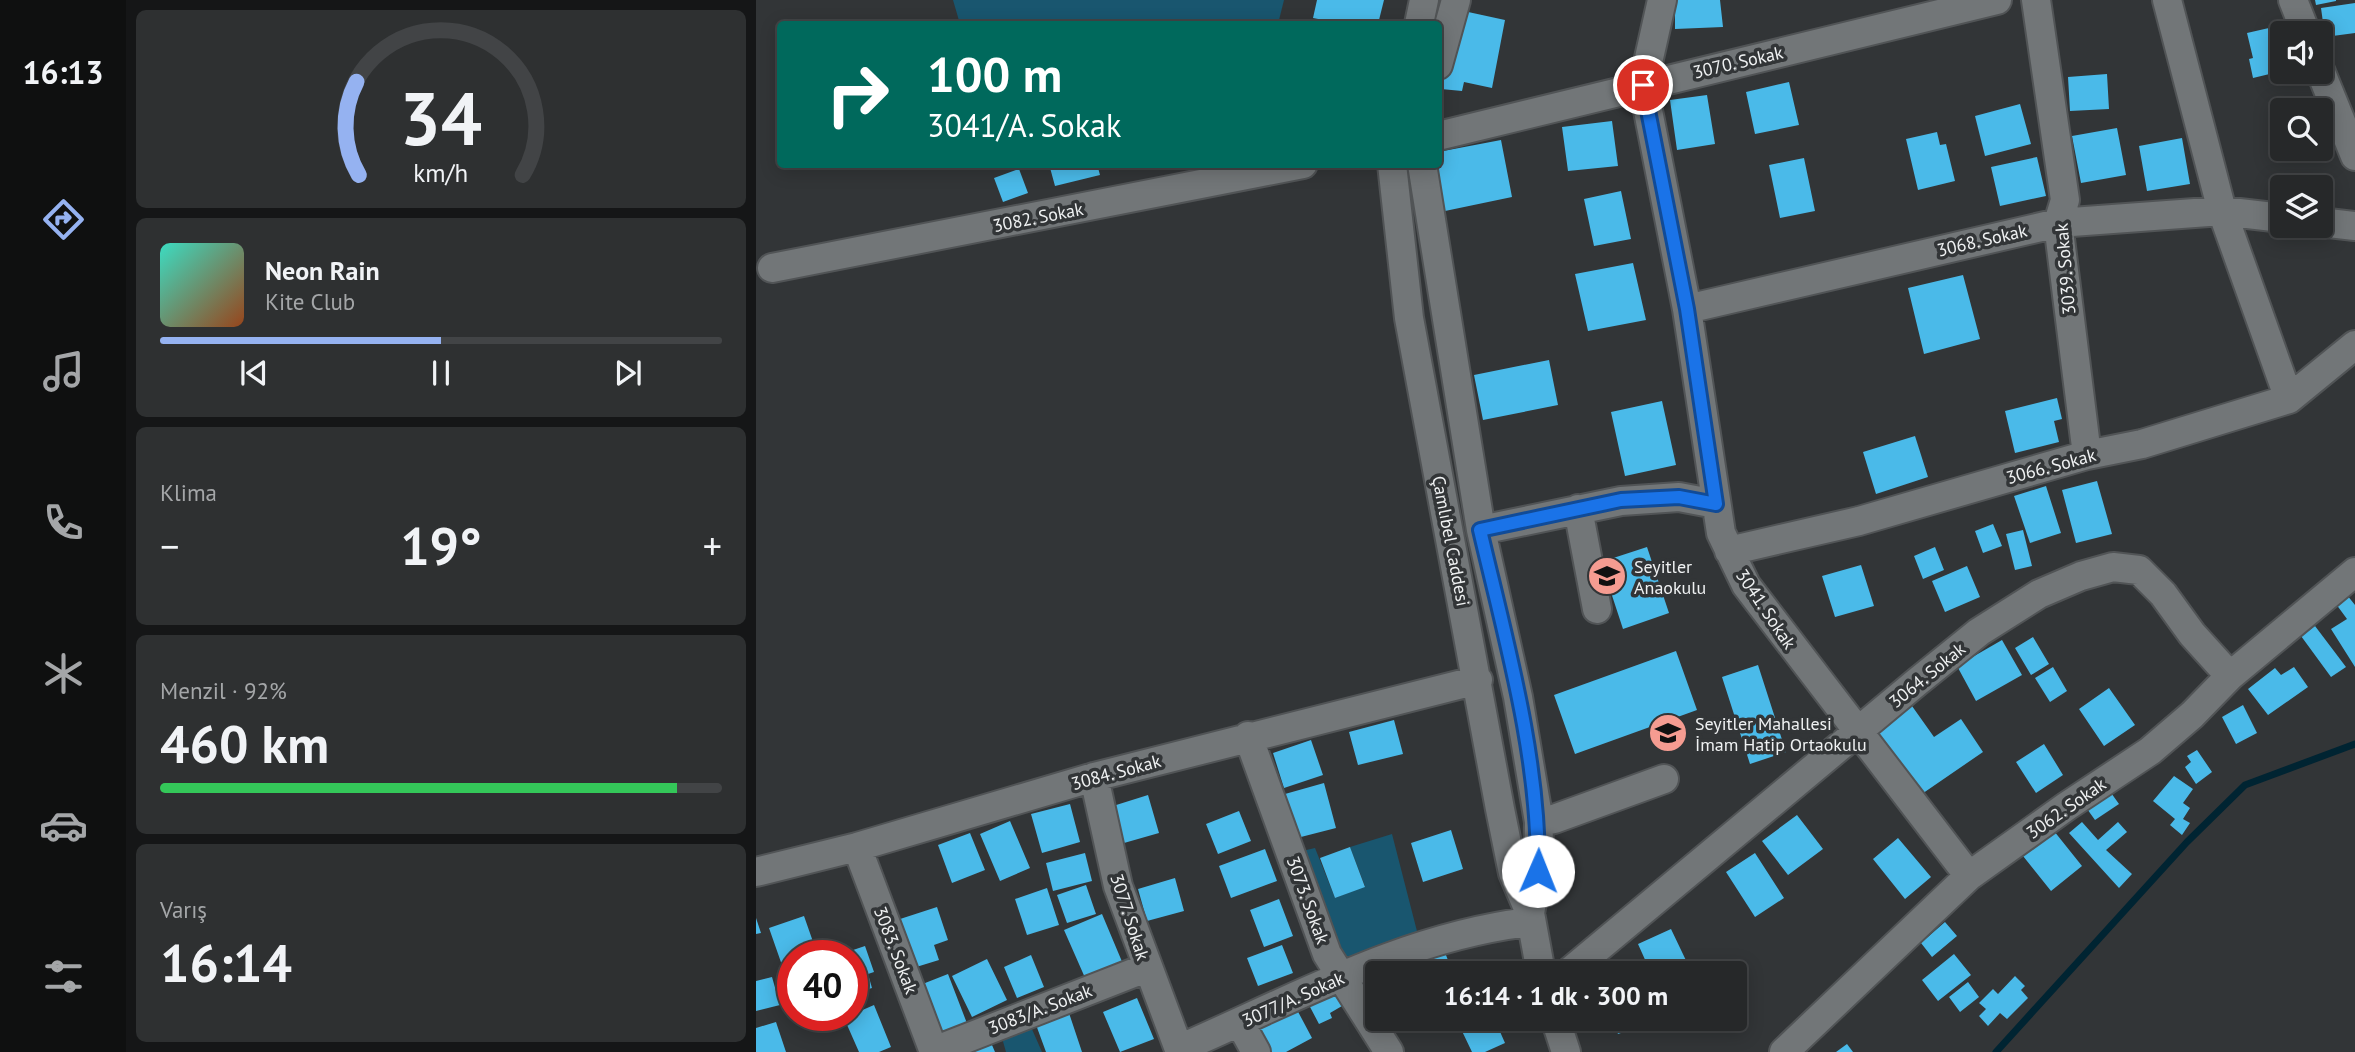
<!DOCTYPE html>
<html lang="tr">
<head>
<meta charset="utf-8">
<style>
	:root { --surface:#262829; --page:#2e3031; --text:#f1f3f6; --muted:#a4a6a8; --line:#424446; --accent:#95b2f1 }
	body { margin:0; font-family:"PT Sans",sans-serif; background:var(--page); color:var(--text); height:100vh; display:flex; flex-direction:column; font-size:26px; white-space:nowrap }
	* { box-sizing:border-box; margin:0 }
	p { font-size:23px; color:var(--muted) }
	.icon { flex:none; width:38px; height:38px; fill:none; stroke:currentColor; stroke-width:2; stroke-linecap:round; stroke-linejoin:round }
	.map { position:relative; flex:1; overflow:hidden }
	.side { display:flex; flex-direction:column; gap:10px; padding:10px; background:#151617; width:630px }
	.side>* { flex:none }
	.hud { position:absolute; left:21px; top:21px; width:665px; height:147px; border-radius:7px; box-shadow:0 4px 18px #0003,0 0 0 2px var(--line); background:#00695c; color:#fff; overflow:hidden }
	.buttons { position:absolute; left:1514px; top:21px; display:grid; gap:14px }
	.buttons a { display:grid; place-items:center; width:63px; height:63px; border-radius:7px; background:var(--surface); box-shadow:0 4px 18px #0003,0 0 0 2px var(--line); font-size:35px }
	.speed { position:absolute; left:21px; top:940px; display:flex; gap:14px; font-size:35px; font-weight:700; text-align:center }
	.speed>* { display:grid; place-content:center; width:91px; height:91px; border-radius:50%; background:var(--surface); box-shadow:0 4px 18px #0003,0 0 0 2px var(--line); line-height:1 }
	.speed .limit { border:10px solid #d22; background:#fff; color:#111 }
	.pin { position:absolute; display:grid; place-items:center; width:60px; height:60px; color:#fff; margin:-30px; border:4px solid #fff; border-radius:50%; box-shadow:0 2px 7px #0007 }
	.me { position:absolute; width:77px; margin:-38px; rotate:1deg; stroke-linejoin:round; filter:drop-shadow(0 0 5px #0008) }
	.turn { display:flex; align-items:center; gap:24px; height:147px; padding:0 35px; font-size:32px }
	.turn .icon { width:91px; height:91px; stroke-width:2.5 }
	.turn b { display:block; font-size:49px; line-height:60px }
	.big { font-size:52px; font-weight:800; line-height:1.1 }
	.side .card { flex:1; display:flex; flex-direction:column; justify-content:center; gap:10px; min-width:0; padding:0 24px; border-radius:10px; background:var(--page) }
	.side .dial { align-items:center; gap:0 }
	.dial svg { height:182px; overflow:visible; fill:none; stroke:var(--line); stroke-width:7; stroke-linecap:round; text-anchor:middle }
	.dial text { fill:var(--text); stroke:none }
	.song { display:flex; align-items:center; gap:21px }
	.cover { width:84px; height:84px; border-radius:10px; background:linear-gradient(135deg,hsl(170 70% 55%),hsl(20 70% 35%)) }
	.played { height:7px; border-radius:4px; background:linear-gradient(90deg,var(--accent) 50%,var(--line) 50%) }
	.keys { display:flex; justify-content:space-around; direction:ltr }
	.heat { display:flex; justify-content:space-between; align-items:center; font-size:38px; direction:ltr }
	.charge { height:10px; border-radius:5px; background:linear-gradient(90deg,#34c759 92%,var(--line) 0) }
	.trip { position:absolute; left:609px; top:961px; width:382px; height:70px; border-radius:7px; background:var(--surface); box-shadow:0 4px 18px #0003,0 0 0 2px var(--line); font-weight:800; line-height:70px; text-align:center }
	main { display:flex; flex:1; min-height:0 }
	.menu { display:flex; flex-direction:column; width:126px; justify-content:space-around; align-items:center; background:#0f1010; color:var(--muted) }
	.menu .icon { width:49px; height:49px }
	.menu .on { color:var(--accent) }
	.menu b { font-size:32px; color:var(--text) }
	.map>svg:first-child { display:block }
</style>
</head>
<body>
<main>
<nav class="menu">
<b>16:13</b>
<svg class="icon on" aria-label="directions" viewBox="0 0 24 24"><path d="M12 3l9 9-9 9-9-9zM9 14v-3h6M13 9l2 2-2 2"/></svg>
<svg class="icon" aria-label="music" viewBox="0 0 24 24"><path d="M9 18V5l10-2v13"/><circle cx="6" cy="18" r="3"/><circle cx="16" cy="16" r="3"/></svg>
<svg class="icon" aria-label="phone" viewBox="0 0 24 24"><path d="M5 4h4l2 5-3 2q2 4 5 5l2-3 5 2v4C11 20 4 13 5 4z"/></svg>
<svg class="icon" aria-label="climate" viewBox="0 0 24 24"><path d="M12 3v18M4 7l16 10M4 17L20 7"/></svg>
<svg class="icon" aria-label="car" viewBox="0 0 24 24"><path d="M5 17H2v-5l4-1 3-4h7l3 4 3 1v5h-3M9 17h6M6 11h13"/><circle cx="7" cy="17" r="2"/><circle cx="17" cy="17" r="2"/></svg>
<svg class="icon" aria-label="filters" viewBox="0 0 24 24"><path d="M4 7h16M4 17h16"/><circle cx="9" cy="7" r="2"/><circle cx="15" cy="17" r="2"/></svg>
</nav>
<section class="side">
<div class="card dial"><svg viewBox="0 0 100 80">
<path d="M14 69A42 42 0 1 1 86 69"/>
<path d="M14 69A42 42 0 0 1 13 28" stroke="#95b2f1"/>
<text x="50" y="56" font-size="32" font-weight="700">34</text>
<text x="50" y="72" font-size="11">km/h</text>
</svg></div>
<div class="card">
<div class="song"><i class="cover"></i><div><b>Neon Rain</b><p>Kite Club</p></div></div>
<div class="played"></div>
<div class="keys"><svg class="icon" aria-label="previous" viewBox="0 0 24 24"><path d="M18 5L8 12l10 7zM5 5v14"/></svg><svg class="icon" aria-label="pause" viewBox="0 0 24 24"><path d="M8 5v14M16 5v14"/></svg><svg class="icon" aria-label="next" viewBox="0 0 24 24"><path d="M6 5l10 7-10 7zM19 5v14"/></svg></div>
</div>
<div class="card"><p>Klima</p>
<div class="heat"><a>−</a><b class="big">19°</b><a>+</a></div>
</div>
<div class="card"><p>Menzil · 92%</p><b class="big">460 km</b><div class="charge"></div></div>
<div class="card"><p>Varış</p><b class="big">16:14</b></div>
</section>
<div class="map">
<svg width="1599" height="1052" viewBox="0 0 1599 1052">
	<rect width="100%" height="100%" fill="#323537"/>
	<path fill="#19566f" d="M 197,0 L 528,0 L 522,24 L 204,24 Z
		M 636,834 L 663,939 L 599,956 L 586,956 L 546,851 L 559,848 L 579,898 L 609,886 L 594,847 Z
		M 275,1027 L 286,1052 L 250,1052 L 246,1038 Z"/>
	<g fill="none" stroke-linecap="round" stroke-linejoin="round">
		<path stroke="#002432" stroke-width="7" d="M 1240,1052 L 1431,842 L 1489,785 L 1599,744"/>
	</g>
	<path fill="#4abae9" d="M 561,0 L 628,0 L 622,24 L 588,24 L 557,18 Z
		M 919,0 L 964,0 L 967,27 L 919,29 Z
		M 1559,0 L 1580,0 L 1580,1 L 1560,5 Z
		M 1599,3 L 1599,33 L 1569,37 L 1565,8 Z
		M 703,10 L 749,20 L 736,88 L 708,82 L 706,91 L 685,89 Z
		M 1526,25 L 1526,71 L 1497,78 L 1493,59 L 1497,58 L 1491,33 Z
		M 1351,74 L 1353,109 L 1314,111 L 1312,77 Z
		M 1033,82 L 1043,125 L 999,134 L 990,92 Z
		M 951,95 L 959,144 L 921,150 L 914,100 Z
		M 1264,104 L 1275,144 L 1229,156 L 1219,116 Z
		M 856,121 L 862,166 L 812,171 L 806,127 Z
		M 1361,128 L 1370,175 L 1325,183 L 1316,136 Z
		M 1181,132 L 1184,145 L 1190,144 L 1199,181 L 1162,190 L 1150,139 Z
		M 1426,138 L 1434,184 L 1391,191 L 1383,146 Z
		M 745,140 L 756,197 L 689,211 L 679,164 L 682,164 L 682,152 Z
		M 1281,157 L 1290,196 L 1244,206 L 1235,167 Z
		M 1048,158 L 1059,211 L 1024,218 L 1013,165 Z
		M 293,164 L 341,164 L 344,175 L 299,186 Z
		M 263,169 L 272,193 L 247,202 L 238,178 Z
		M 865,191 L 875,239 L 838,246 L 828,199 Z
		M 877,263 L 890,320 L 832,331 L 819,274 Z
		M 1207,275 L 1224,339 L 1168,354 L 1152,288 Z
		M 793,360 L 802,405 L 727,420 L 718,375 Z
		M 1301,398 L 1306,419 L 1298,421 L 1303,442 L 1259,453 L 1249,411 Z
		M 906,401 L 920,465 L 869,476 L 855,412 Z
		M 1159,436 L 1172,477 L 1120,494 L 1107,452 Z
		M 1341,481 L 1356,534 L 1320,543 L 1306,490 Z
		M 1290,486 L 1305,533 L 1274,543 L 1258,496 Z
		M 1237,524 L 1246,546 L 1227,553 L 1219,531 Z
		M 1267,530 L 1276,566 L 1259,570 L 1250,534 Z
		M 891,547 L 913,613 L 867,629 L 845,562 Z
		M 1179,547 L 1188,570 L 1167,579 L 1158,556 Z
		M 1105,565 L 1118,606 L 1079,617 L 1066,576 Z
		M 1211,566 L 1224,597 L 1189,612 L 1176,581 Z
		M 1591,595 L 1599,605 L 1599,667 L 1575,629 L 1591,619 L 1580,604 Z
		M 1559,626 L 1590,667 L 1575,677 L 1545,636 Z
		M 1277,637 L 1293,664 L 1275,675 L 1259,648 Z
		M 1246,640 L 1266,675 L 1220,701 L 1201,666 Z
		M 920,651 L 941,710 L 819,754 L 798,695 Z
		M 1002,665 L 1030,752 L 994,764 L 966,677 Z
		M 1297,667 L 1311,691 L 1294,702 L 1279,678 Z
		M 1538,667 L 1552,687 L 1512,715 L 1492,689 L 1519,668 L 1525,675 Z
		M 1353,688 L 1379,725 L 1348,746 L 1323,709 Z
		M 1487,705 L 1501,733 L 1480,744 L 1466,717 Z
		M 1156,706 L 1178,737 L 1205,719 L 1227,752 L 1160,798 L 1116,734 Z
		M 638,720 L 647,754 L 602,765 L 593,732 Z
		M 555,740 L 567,775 L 528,788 L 517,753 Z
		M 1288,744 L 1307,775 L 1280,793 L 1260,762 Z
		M 1441,750 L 1456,772 L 1440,784 L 1429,767 L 1435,762 L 1431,756 Z
		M 1418,776 L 1437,789 L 1427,803 L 1434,808 L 1427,819 L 1434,823 L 1426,835 L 1414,825 L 1419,819 L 1397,801 Z
		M 568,783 L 580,828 L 541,838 L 529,794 Z
		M 1353,790 L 1363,804 L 1339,820 L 1329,806 Z
		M 392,795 L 403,833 L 368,843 L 357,806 Z
		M 314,804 L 324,842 L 286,853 L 275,814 Z
		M 483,811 L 495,841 L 462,854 L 450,824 Z
		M 1041,815 L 1067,849 L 1032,875 L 1006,841 Z
		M 254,821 L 274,868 L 244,881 L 224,834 Z
		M 1326,822 L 1342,840 L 1362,822 L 1371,832 L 1350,850 L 1376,874 L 1363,888 L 1313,833 Z
		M 695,830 L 707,869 L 667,882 L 655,843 Z
		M 1298,831 L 1326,866 L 1295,891 L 1267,856 Z
		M 214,833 L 229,870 L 196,883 L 182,845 Z
		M 1142,838 L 1175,877 L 1149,899 L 1117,859 Z
		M 594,847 L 609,887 L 579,898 L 564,858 Z
		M 509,849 L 521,881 L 475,898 L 463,866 Z
		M 329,853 L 336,881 L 297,891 L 290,863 Z
		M 999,853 L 1028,898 L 999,917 L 970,872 Z
		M 419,878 L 428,911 L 391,921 L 382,889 Z
		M 330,885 L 340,914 L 311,923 L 301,895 Z
		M 291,888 L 303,925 L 271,935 L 259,899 Z
		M 523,899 L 537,936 L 508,947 L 494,910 Z
		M 181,907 L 192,940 L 178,945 L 183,960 L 157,968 L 141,920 Z
		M 346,914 L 367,964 L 330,980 L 308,930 Z
		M 48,916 L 62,956 L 37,956 L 37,965 L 27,968 L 13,928 Z
		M 0,918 L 5,933 L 0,934 Z
		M 1189,922 L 1201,936 L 1176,957 L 1165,943 Z
		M 915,929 L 936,973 L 895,973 L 882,944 Z
		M 526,945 L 537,973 L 502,986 L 491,958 Z
		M 109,946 L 118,972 L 112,974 L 116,988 L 96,994 L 96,956 L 82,955 Z
		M 688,950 L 697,973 L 654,973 L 651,965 Z
		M 1198,954 L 1215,975 L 1182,1001 L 1166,980 Z
		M 275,955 L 288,987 L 261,998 L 248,967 Z
		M 231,959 L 251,1000 L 216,1017 L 196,976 Z
		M 192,974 L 212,1026 L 179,1039 L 164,985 Z
		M 1259,976 L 1269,986 L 1265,990 L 1272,998 L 1251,1019 L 1244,1013 L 1232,1026 L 1223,1016 L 1230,1009 L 1223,1003 L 1237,989 L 1242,994 Z
		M 16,977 L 24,1005 L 0,1011 L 0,981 Z
		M 1212,982 L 1223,997 L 1204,1012 L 1193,997 Z
		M 578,991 L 586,1006 L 574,1013 L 576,1018 L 563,1024 L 553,1005 Z
		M 381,998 L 398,1039 L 364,1052 L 347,1012 Z
		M 118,1005 L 135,1047 L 123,1052 L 103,1052 L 88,1018 Z
		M 539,1006 L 556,1038 L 530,1052 L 513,1052 L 499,1026 Z
		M 312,1010 L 326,1052 L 290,1052 L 279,1022 Z
		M 696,1018 L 713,1018 L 699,1025 Z
		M 727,1018 L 738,1018 L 749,1043 L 729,1052 L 716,1052 L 705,1029 Z
		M 856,1018 L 889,1018 L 891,1024 L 862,1034 Z
		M 20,1022 L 30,1052 L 0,1052 L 0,1028 Z
		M 233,1038 L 239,1052 L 200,1052 Z
		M 1091,1044 L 1097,1052 L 1080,1052 Z"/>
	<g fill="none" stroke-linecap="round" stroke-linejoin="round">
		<defs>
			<path id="minor" d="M 906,0 L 887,85 L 931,309 L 965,533 L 990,585 L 1213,876
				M 1280,0 L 1309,200 L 1302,223 L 1331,455
				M 1411,0 L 1466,211 L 1533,399
				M 1537,0 L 1550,33
				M 663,24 L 668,0
				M 682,65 L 700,0
				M 1564,70 L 1599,156
				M 682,136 L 1241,0
				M 636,164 L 653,318 L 744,809 L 757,873 L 774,913 L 782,871 L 783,822 L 762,697 L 725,530 L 666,164
				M 1564,222 L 1599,226
				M 16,268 L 547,164
				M 931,309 L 1302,223 L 1466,211 L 1526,218
				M 822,509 L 841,609
				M 725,530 L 865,501 L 923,497 L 960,504
				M 973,551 L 1103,521 L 1331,455 L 1386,444 L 1533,399 L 1599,345
				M 492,736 L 571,954 L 633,1052
				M 338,777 L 362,886 L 424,1052
				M 783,822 L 798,819 L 908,779
				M 101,847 L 178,1052
				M 0,872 L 101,847 L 338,777 L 722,680
				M 774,913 L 785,973
				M 812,973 L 1161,682 L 1223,632 L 1283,594 L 1325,576 L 1357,567 L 1383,570 L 1407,594 L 1436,634 L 1474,676
				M 799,1018 L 810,1052
				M 484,1023 L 500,1052
				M 423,1049 C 536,1000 650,936 774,922
				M 178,1051 L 390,968
				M 1028,1052 L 1213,876 L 1311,806 L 1394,751 L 1436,715 L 1474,676 L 1599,572"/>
		</defs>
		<use href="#minor" stroke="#515456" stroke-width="32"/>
		<use href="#minor" stroke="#727678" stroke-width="28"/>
	</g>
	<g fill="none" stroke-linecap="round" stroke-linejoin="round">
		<defs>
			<path id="route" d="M 782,871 C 783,756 750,641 724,530 L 865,500 L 923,497 L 960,504 L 931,309 L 887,85"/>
		</defs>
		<use href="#route" stroke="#114b97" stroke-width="18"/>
		<use href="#route" stroke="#1a73e8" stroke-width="12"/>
	</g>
	<defs>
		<symbol id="school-disc" viewBox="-11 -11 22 22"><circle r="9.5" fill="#f59c91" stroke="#323537"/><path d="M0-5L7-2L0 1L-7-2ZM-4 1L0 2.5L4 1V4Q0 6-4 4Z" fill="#111"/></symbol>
	</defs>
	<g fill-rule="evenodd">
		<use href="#school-disc" x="829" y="554" width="44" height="44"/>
		<use href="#school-disc" x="890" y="711" width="44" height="44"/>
	</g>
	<g text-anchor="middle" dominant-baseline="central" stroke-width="7" stroke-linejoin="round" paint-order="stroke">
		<g font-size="18" fill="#eff1f2" stroke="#323537">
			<text transform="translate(982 62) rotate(-13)">3070. Sokak</text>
			<text transform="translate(282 217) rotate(-11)">3082. Sokak</text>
			<text transform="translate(1226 240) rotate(-13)">3068. Sokak</text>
			<text transform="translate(1309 269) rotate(-95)">3039. Sokak</text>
			<text transform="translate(1295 466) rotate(-15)">3066. Sokak</text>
			<text transform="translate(695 541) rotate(79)">Çamlıbel Caddesi</text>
			<text transform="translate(1010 609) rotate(56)">3041. Sokak</text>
			<text transform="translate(1171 675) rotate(-39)">3064. Sokak</text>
			<text transform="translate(360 772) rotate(-15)">3084. Sokak</text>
			<text transform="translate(1310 808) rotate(-35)">3062. Sokak</text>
			<text transform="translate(552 900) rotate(70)">3073. Sokak</text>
			<text transform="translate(374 917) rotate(72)">3077. Sokak</text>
			<text transform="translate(140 950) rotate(69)">3083. Sokak</text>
			<text transform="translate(537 999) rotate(-24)">3077/A. Sokak</text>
			<text transform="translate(284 1009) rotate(-21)">3083/A. Sokak</text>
		</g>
		<g font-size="18" fill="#eff1f2" stroke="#323537" text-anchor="start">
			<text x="878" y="566">Seyitler<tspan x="878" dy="21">Anaokulu</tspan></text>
			<text x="939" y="723">Seyitler Mahallesi<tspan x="939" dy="21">İmam Hatip Ortaokulu</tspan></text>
		</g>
	</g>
</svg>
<div class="buttons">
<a><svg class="icon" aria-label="sound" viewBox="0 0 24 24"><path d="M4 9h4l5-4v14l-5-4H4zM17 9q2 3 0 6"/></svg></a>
<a><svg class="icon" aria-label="search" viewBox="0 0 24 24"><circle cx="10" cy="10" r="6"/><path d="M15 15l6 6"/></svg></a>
<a><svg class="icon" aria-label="layers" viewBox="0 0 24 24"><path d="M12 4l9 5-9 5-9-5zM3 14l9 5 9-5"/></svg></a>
</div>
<div class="speed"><div class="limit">40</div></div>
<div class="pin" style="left:887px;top:85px;background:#d93025"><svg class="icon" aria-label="arrive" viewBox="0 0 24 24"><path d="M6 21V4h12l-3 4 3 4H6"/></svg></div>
<svg class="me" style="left:782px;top:871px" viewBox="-20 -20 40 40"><circle r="19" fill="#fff"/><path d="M0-13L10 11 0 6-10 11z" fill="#1a73e8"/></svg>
<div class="trip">16:14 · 1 dk · 300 m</div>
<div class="hud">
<div class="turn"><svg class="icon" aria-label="right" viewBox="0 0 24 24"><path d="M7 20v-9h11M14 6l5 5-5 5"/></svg><div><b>100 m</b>3041/A. Sokak</div></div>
</div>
</div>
</main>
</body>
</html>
